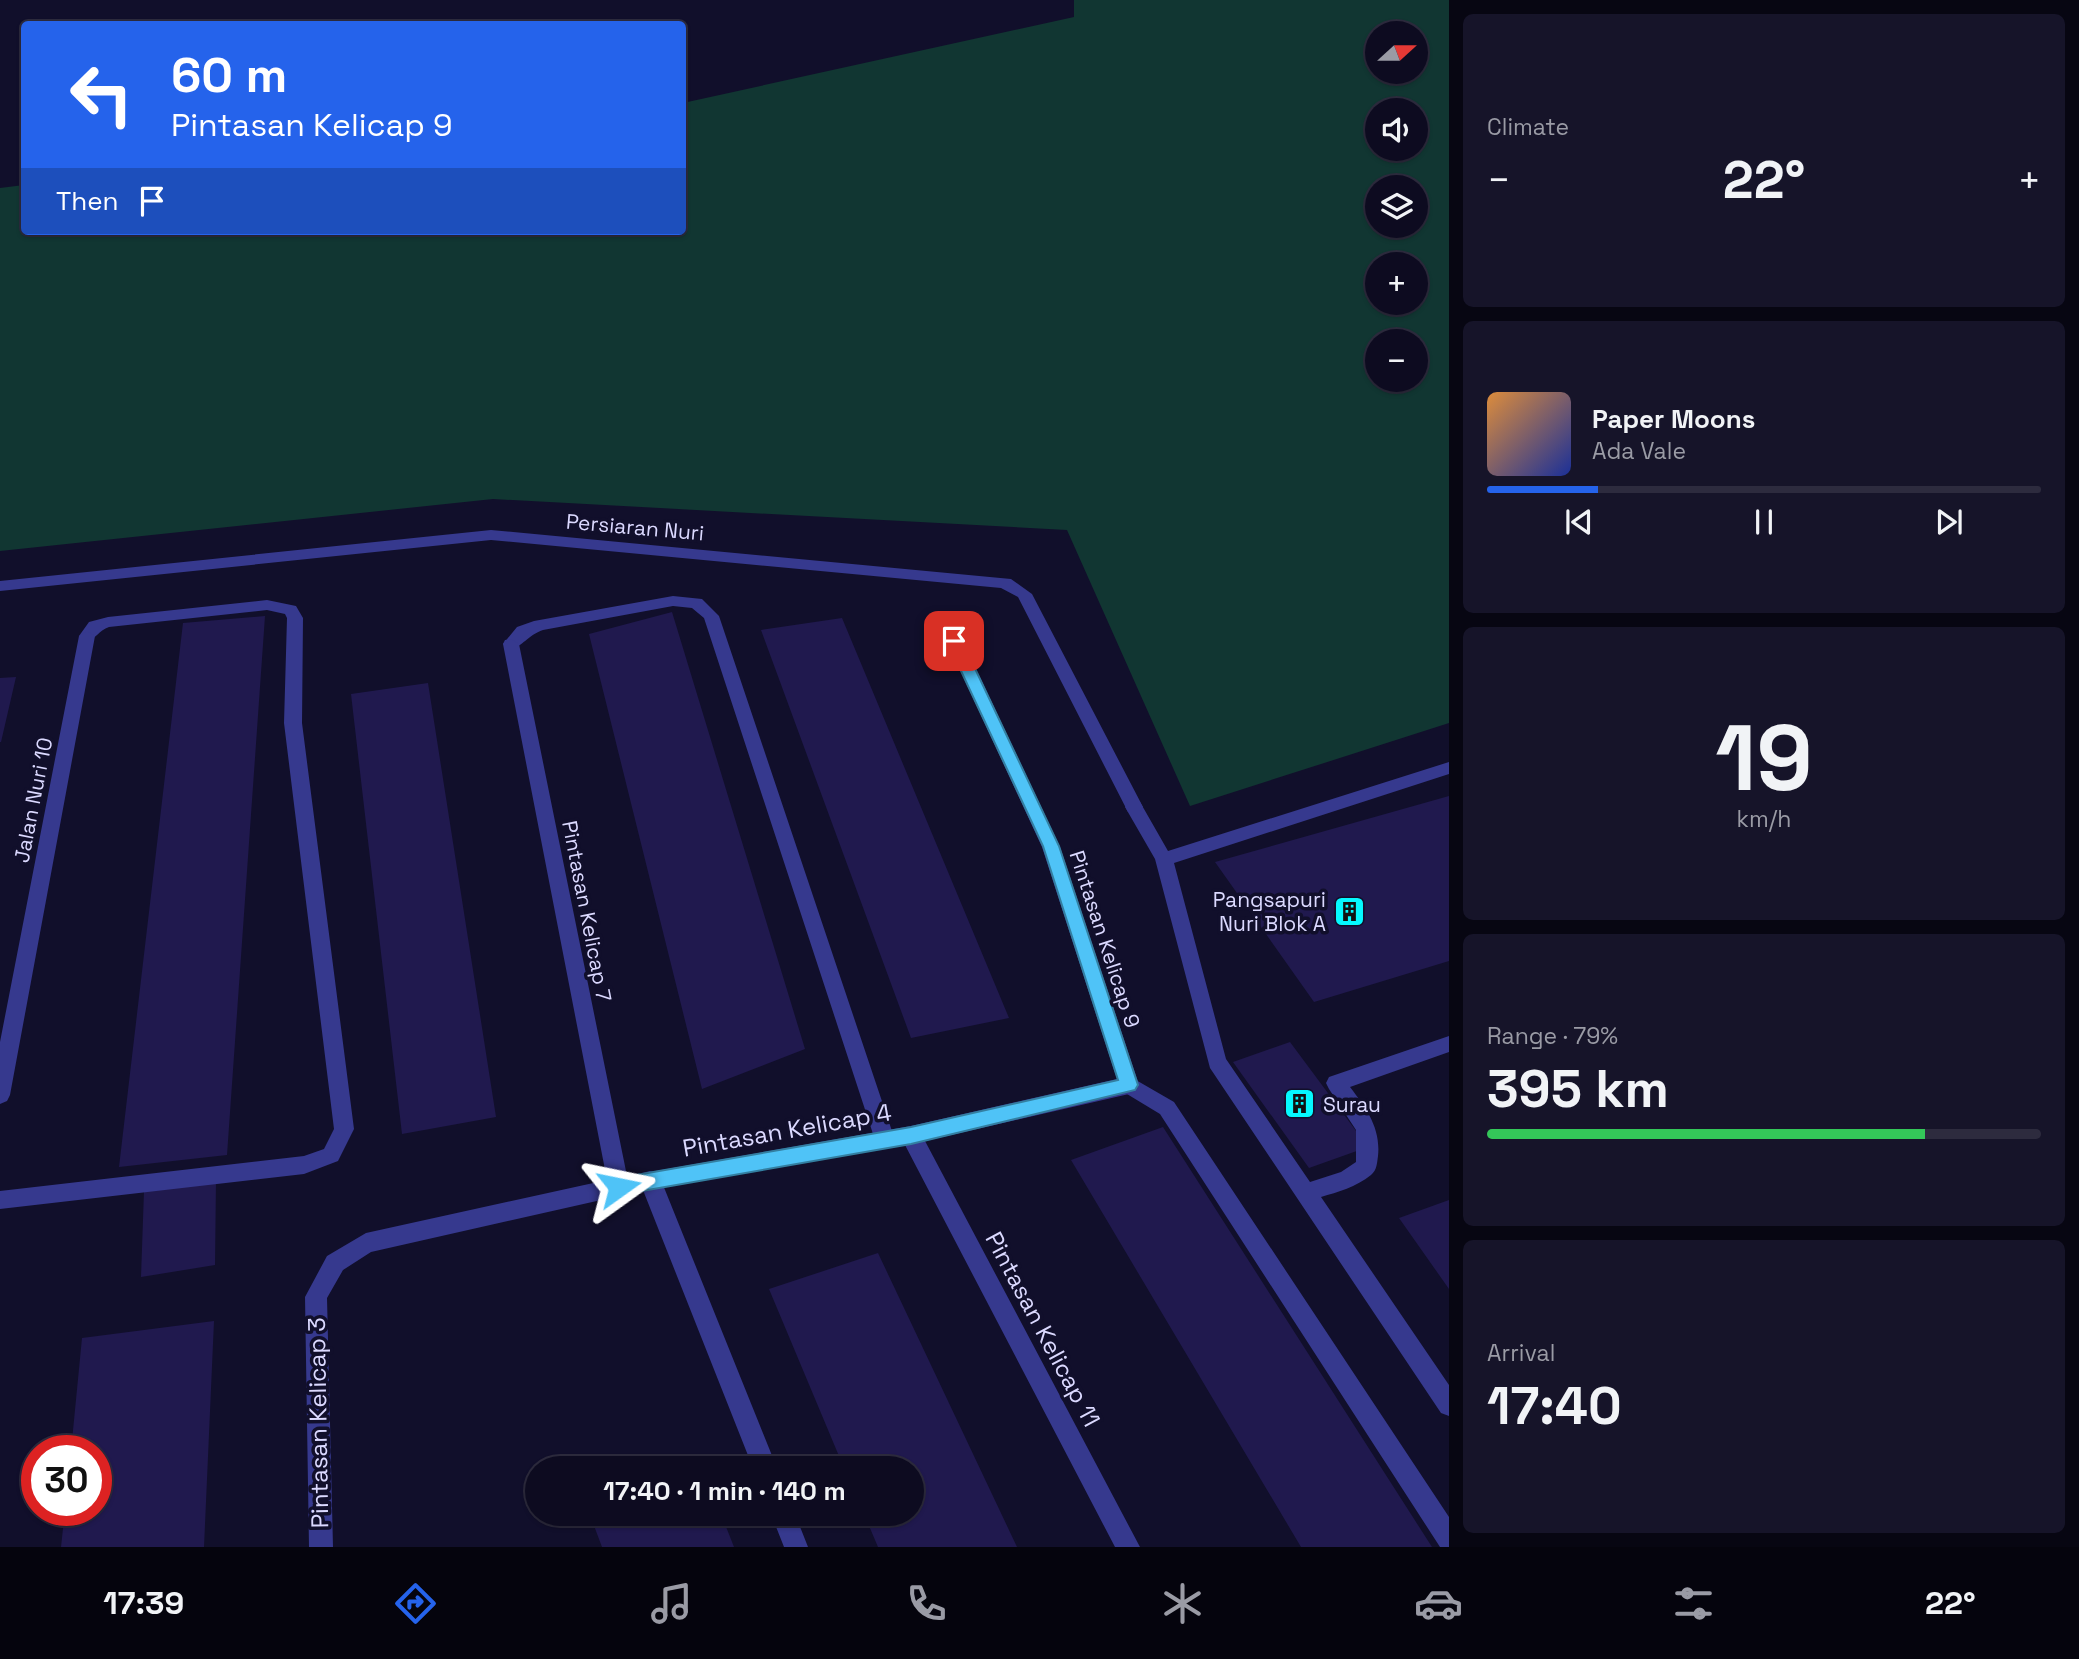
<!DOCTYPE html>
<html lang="en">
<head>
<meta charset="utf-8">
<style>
	:root { --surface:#0d0b20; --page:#161429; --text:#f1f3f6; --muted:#9a9ba5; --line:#2d2b3e; --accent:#2563eb }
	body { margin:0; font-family:"Space Grotesk",sans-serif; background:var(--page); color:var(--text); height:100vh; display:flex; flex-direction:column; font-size:26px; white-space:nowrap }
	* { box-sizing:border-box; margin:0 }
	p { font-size:23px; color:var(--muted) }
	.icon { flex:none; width:38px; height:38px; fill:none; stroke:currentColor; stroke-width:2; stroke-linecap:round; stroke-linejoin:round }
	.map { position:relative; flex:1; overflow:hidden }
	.details { display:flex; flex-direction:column; gap:14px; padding:14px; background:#070612; width:630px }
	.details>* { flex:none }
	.top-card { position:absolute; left:21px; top:21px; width:665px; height:214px; border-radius:7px; box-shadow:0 2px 5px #0004,0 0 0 2px var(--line); background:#2563eb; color:#fff; overflow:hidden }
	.needle { width:46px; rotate:69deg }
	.controls { position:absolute; left:1365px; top:21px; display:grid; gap:14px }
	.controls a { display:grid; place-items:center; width:63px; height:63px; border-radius:50%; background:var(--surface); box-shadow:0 2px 5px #0004,0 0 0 2px var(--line); font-size:35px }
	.speed { position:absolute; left:21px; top:1435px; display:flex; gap:14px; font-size:35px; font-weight:700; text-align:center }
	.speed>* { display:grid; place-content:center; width:91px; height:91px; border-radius:50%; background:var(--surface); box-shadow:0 2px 5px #0004,0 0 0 2px var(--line); line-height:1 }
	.speed .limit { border:10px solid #d22; background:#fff; color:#111 }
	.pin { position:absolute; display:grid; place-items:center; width:60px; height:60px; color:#fff; margin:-30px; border-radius:14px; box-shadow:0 4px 10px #0006 }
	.me { position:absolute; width:77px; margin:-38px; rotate:78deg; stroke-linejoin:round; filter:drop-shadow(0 0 5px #0008) }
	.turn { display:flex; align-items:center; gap:24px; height:147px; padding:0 35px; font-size:32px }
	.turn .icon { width:91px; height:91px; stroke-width:2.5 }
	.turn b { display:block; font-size:49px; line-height:60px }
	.then { display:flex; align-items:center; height:66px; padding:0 35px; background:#0003; gap:14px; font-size:26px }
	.big { font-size:52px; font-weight:800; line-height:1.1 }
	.details .card { flex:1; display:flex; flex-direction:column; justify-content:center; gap:10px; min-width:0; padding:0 24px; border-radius:10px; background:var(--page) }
	.details .dial { align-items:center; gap:0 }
	.dial b { font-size:91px; line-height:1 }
	.song { display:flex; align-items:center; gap:21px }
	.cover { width:84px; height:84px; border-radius:10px; background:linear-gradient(135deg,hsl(30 70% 55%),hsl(230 70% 35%)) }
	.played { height:7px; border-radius:4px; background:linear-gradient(90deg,var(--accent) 20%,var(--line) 20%) }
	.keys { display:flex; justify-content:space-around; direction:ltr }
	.heat { display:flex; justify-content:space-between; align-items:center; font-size:38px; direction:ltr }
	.charge { height:10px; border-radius:5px; background:linear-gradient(90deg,#34c759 79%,var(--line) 0) }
	.trip { position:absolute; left:525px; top:1456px; width:399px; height:70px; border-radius:35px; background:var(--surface); box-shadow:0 2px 5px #0004,0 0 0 2px var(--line); font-weight:800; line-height:70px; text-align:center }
	.menu { display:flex; height:112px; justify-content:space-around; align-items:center; background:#05040d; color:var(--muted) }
	.menu .icon { width:49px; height:49px }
	.menu .active { color:var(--accent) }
	.menu b { font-size:32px; color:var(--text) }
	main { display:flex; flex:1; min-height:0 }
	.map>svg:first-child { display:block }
</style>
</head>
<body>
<main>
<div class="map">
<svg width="1449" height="1547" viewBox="0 0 1449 1547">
	<rect width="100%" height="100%" fill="#110f2b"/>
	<path fill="#113632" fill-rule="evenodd" d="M 1074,0 L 1449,0 L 1449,723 L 1190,806 L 1067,530 L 493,499 L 0,551 L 0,188 L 24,185 L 24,231 L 682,231 L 683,103 L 1074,17 ZM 1377,33 L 1416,33 L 1416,72 L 1377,72 ZM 1377,110 L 1416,110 L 1416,149 L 1377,149 ZM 1377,187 L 1416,187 L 1416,226 L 1377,226 ZM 1377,264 L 1416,264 L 1416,303 L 1377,303 ZM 1377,341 L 1416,341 L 1416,380 L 1377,380 Z"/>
	<path fill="#20194e" d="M 672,612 L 805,1049 L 702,1089 L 589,634 Z
		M 265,616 L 227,1155 L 119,1167 L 183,623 Z
		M 842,618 L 1009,1018 L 911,1038 L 761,630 Z
		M 16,677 L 1,742 L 0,742 L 0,678 Z
		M 428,683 L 496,1117 L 402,1134 L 351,694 Z
		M 1449,796 L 1449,961 L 1314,1002 L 1215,862 Z
		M 1290,1042 L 1368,1147 L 1309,1168 L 1233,1062 Z
		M 1163,1127 L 1432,1547 L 1301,1547 L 1071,1160 Z
		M 216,1180 L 215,1265 L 141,1277 L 144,1191 Z
		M 1449,1200 L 1449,1289 L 1399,1218 Z
		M 878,1253 L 1017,1547 L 878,1547 L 864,1514 L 912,1514 L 912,1468 L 844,1468 L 769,1289 Z
		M 214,1321 L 204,1547 L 61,1547 L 65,1510 L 96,1510 L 96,1451 L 71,1451 L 82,1338 Z
		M 616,1514 L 721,1514 L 734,1547 L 602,1547 L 593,1523 Z"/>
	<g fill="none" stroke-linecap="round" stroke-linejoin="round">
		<path fill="#36398e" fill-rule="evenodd" d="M 673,596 L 702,599 L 719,616 L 895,1140 L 892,1146 L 885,1149 L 878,1146 L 875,1140 L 704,618 L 692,608 L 673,606 L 543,630 C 528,635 522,647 511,649 L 503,644 L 517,627 L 534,621 Z
			M 267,600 L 296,606 L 303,618 L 302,723 L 354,1129 L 338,1161 L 304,1174 L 0,1209 L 0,1191 L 304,1156 L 324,1149 L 334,1129 L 284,723 L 287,618 L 285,614 L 267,610 L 109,627 C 99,630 96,639 87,641 L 79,636 L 89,622 L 108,617 Z
			M 1449,762 L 1449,774 L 1174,863 L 1226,1059 L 1310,1182 L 1341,1172 L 1356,1162 L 1356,1130 L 1329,1089 L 1326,1083 L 1329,1077 L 1449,1036 L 1449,1052 L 1350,1087 C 1366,1108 1381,1128 1378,1156 C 1377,1163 1377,1170 1371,1175 C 1356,1187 1338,1192 1321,1197 L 1449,1385 L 1449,1416 L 1441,1413 L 1210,1068 L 1155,859 L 1125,807 L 1128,802 L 1140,802 L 1168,851 Z
			M 1129,1076 L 1174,1102 L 1449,1517 L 1449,1547 L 1440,1547 L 1160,1114 L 1122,1091 L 1119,1085 L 1122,1079 Z
			M 650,1171 L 658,1173 L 661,1180 L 777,1468 L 753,1468 L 639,1180 L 642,1173 Z
			M 771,1514 L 795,1514 L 808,1547 L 784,1547 Z"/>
		<path fill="#36398e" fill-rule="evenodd" d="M 491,530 L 1011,579 L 1032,594 L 1143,807 L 1140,812 L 1128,812 L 1018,597 L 1001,588 L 491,540 L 0,591 L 0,581 Z
			M 944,613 L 952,618 L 1060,847 L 1139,1085 L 1136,1091 L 1129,1094 L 925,1141 L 1140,1547 L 1115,1547 L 905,1145 L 650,1189 L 371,1252 L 343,1270 L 327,1298 L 333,1547 L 309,1547 L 305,1297 L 327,1256 L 366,1233 L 607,1180 L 503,644 L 505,640 L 511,639 L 519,644 L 627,1176 L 911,1126 L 1117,1079 L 1042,847 L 936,618 Z
			M 87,631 L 95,636 L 10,1095 L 7,1101 L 0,1104 L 0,1042 L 79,636 Z"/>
	</g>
	<path fill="#4fc3f7" stroke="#337fa1" stroke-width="2" d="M 954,636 L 962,641 L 1059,846 L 1138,1085 L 1135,1090 L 911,1144 L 619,1195 L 612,1193 L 609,1187 L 612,1181 L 619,1178 L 911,1127 L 1118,1080 L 1043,846 L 947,641 Z"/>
	<defs>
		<symbol id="building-square" viewBox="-11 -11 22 22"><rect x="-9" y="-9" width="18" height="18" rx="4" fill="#05f8ff" stroke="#110f2b"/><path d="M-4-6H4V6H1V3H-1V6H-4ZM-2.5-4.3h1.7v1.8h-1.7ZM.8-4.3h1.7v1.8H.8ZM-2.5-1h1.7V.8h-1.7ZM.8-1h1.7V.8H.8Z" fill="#111"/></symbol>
	</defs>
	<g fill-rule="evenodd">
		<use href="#building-square" x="1332" y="894" width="35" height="35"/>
		<use href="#building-square" x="1282" y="1086" width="35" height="35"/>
	</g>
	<g text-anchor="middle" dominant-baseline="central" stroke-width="7" stroke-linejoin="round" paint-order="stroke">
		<g font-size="21" fill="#dbd9ff" stroke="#110f2b">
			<text transform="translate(635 527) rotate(5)">Persiaran Nuri</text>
			<text transform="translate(33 800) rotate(-79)">Jalan Nuri 10</text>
			<text transform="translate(587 911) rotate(79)">Pintasan Kelicap 7</text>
			<text transform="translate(1105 939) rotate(72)">Pintasan Kelicap 9</text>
		</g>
		<g font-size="21" fill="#dbd9ff" stroke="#110f2b" text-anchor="end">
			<text x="1326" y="899">Pangsapuri<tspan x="1326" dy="24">Nuri Blok A</tspan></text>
			<text x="1323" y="1104" text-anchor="start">Surau</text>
		</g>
		<g font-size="24" fill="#dbd9ff" stroke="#110f2b">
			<text transform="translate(787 1130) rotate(-10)">Pintasan Kelicap 4</text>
			<text transform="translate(1043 1329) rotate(62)">Pintasan Kelicap 11</text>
			<text transform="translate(318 1423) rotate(-91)">Pintasan Kelicap 3</text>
		</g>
	</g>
</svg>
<div class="controls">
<a><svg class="needle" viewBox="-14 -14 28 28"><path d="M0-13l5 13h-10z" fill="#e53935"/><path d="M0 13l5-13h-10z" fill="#9a9ba5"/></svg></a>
<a><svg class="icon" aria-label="sound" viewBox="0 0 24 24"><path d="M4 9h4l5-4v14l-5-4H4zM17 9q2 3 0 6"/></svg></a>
<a><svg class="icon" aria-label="layers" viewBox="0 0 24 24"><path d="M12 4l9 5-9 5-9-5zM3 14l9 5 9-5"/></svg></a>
<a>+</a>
<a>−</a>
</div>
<div class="speed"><div class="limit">30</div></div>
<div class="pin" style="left:954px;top:641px;background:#d93025"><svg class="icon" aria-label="arrive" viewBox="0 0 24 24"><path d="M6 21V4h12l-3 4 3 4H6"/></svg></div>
<svg class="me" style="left:619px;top:1187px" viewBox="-20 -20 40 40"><path d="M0-17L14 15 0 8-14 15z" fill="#4fc3f7" stroke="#fff" stroke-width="4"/></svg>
<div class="trip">17:40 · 1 min · 140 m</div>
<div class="top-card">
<div class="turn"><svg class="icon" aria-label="left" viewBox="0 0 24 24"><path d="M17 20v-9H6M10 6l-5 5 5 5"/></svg><div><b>60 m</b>Pintasan Kelicap 9</div></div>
<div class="then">Then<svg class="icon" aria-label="arrive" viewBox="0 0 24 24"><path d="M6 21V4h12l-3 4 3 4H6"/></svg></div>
</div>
</div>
<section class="details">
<div class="card"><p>Climate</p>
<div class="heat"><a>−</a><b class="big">22°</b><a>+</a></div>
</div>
<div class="card">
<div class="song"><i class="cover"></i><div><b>Paper Moons</b><p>Ada Vale</p></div></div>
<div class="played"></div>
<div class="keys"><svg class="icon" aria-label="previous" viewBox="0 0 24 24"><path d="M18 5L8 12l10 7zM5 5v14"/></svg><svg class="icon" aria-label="pause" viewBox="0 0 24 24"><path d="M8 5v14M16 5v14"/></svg><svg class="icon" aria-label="next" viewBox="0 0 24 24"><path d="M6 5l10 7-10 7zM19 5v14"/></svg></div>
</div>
<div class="card dial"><b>19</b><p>km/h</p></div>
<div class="card"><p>Range · 79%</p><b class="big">395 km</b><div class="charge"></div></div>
<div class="card"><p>Arrival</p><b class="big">17:40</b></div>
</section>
</main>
<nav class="menu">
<b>17:39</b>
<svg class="icon active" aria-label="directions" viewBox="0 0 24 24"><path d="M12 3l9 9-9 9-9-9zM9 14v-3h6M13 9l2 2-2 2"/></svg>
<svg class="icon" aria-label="music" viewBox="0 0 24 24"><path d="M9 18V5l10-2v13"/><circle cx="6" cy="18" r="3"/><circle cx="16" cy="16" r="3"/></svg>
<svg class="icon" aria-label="phone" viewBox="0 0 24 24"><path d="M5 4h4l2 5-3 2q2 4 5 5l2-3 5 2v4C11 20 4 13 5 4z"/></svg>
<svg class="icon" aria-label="climate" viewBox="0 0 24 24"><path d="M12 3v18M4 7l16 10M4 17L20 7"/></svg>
<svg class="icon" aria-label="car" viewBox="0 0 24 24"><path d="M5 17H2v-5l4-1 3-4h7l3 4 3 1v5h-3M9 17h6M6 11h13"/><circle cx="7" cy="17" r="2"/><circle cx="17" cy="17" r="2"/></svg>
<svg class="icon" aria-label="filters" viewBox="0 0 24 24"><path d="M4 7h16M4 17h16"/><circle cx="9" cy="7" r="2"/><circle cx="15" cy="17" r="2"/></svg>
<b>22°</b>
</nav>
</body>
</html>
